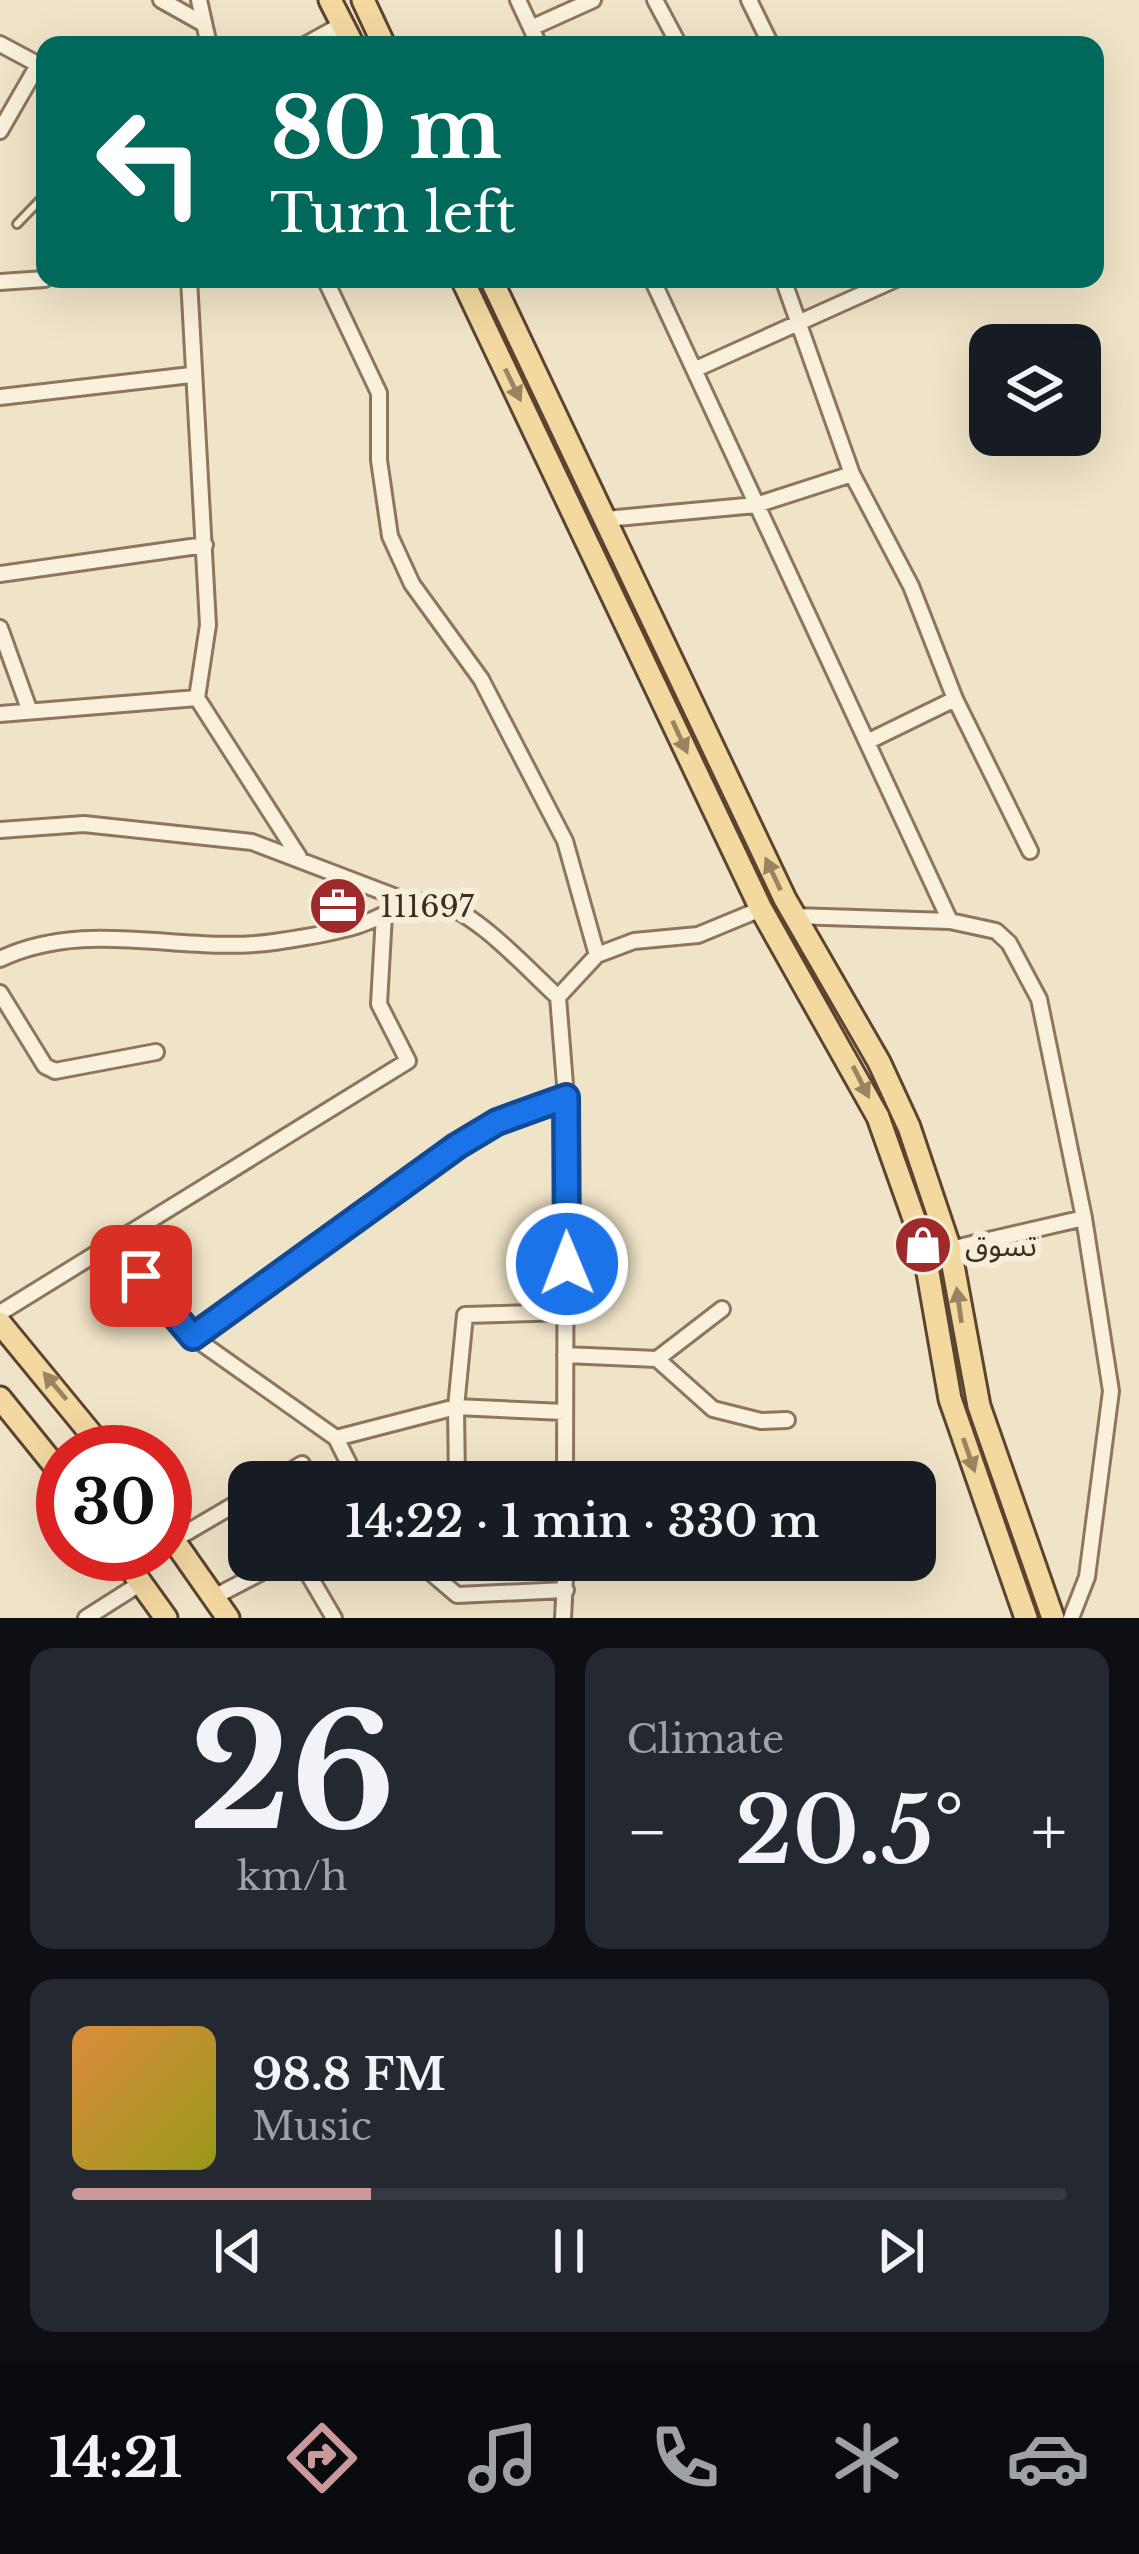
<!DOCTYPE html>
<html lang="en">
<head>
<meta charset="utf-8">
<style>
	:root { --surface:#171b24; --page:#242831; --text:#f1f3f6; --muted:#9ea1a6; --line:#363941; --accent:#cc999b }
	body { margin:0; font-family:"Libre Baskerville","Noto Sans Arabic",serif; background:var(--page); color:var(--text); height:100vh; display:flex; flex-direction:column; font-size:45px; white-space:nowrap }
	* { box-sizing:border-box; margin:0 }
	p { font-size:39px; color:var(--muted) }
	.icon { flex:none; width:66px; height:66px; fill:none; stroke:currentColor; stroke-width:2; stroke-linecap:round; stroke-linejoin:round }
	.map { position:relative; height:1618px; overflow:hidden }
	.details { display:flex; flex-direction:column; gap:30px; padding:30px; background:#0d0f14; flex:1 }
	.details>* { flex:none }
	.banner { position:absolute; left:36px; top:36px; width:1068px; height:252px; border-radius:24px; box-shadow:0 12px 48px #0002; background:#00695c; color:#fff; overflow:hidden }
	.fabs { position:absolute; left:969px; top:324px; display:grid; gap:24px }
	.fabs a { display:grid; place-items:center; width:132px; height:132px; border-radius:24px; background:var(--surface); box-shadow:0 12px 48px #0002; font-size:60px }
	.speed { position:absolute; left:36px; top:1425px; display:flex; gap:24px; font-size:60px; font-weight:700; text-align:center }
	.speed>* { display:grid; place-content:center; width:156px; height:156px; border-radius:50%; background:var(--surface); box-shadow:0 12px 48px #0002; line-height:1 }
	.speed .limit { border:18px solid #d22; background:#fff; color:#111 }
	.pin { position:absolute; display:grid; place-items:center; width:102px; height:102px; color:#fff; margin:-51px; border-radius:24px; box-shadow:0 6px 18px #0006 }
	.me { position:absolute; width:132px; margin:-66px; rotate:359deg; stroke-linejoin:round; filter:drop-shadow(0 0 9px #0008) }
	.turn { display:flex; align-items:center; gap:42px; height:252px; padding:0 36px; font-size:54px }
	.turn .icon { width:156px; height:156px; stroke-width:2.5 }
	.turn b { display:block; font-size:84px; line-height:102px }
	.big { font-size:90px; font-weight:600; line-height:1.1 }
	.details .tile { flex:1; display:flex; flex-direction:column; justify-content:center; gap:18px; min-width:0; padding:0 42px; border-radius:24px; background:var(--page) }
	.details .dial { align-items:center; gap:0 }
	.dial b { font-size:156px; line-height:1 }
	.song { display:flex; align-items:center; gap:36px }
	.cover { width:144px; height:144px; border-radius:18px; background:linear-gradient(135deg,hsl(30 70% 55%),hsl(60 70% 35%)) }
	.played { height:12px; border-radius:6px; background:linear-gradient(90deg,var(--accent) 30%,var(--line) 30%) }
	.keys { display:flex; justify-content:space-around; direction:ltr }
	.heat { display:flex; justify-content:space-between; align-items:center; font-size:66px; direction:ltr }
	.details .tiles { flex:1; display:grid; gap:30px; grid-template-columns:1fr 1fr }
	.tile:last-child { grid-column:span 2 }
	.trip { position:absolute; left:228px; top:1461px; width:708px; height:120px; border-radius:24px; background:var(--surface); box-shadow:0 12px 48px #0002; font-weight:600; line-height:120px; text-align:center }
	.tabs { display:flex; height:192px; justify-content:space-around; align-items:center; background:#090b0e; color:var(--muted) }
	.tabs .icon { width:84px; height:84px }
	.tabs .on { color:var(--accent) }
	.tabs b { font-size:54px; color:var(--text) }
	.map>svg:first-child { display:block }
</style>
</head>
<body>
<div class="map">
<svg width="1139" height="1618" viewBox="0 0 1139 1618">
	<rect width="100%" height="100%" fill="#f0e4c8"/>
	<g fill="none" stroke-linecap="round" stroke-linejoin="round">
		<defs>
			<path id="service" d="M 17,224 L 45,195"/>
			<path id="minor" d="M 161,0 L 202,23
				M 199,0 L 209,45
				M 518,0 L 539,45
				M 655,0 L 679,45
				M 749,0 L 771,45
				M 531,28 L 593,0
				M 0,44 L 43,67
				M 305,45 L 343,24
				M 0,131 L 38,65
				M 189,279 L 208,625 L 197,698 L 299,857
				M 325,279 L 379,393 L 379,460 L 390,536 L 412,584 L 481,679 L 565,841 L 597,955
				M 652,279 L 950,921
				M 783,279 L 852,474 L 911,586 L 955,699 L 1030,851
				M 0,282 L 45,279
				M 696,369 L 896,279
				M 0,397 L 191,375
				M 606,519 L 756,505 L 852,474
				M 0,574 L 205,545
				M 0,628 L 29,709
				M 0,714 L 197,698
				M 871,740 L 955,699
				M 0,830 L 84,824 L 252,842 L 412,903
				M 794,916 L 950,921 L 996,931 L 1009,943 L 1039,999 L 1084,1218 L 1111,1391 L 1087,1577 L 1071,1618
				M 0,959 C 88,917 182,955 274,942 C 301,938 330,934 356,926 C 381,919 407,898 434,902 C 473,908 528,970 558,997 L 566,1097 L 565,1482
				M 0,993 L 45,1066 L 55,1071 L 156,1052
				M 558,997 L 597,955 L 634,941 L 698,935 L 761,909
				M 114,1246 L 193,1337 L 336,1438 L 358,1482
				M 950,1249 L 1084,1218
				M 0,1313 L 408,1061 L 379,1004 L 384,915
				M 193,1337 L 457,1146 L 497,1122 L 566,1097
				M 565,1355 L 657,1359 L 713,1409 L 761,1421 L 787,1420
				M 657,1359 L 722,1309
				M 336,1438 L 456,1407 L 564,1412
				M 273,1482 L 302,1464
				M 457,1482 L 456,1407 L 465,1315 L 567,1312
				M 174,1540 L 249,1496
				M 300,1560 L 334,1618
				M 416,1560 L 457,1595 L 566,1590
				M 214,1597 L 285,1560
				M 86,1618 L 141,1583
				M 563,1618 L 566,1560"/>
			<path id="primary" d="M 330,0 L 353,45
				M 363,0 L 384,45
				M 462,279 L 761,909 L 878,1117 L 923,1244 L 950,1399 L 1026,1618
				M 491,279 L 785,899 L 879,1062 L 909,1127 L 950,1249 L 979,1406 L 1053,1618
				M 0,1323 L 106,1452
				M 0,1398 L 63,1476
				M 165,1528 L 228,1618
				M 120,1554 L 166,1618"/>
		</defs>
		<use href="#service" stroke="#8d765c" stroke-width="12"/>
		<use href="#minor" stroke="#8d765c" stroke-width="20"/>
		<use href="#primary" stroke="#5b4430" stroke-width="27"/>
		<use href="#service" stroke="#faf1dc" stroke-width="6"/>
		<use href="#minor" stroke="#faf1dc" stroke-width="14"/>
		<use href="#primary" stroke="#f3d9a0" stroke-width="21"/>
	</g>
	<defs><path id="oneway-solid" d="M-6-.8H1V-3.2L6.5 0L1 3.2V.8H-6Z" transform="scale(3)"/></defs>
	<g fill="#988460">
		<use href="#oneway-solid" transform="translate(513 385) rotate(64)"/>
		<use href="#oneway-solid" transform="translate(680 737) rotate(65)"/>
		<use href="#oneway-solid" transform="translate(773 874) rotate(-115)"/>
		<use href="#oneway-solid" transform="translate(861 1082) rotate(63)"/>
		<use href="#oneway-solid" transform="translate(959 1305) rotate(-98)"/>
		<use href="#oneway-solid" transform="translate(55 1386) rotate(-130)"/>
		<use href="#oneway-solid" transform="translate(969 1455) rotate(71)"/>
	</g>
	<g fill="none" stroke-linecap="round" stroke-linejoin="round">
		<defs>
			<path id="route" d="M 141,1276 L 193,1337 L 457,1146 L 497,1122 L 566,1097 L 567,1264"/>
		</defs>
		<use href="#route" stroke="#114b97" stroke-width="30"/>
		<use href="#route" stroke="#1a73e8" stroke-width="21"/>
	</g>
	<defs>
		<symbol id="office-disc" viewBox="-11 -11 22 22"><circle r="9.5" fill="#9e2a2b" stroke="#f7eed8"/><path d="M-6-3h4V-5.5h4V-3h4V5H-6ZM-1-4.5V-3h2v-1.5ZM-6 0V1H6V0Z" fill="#fff"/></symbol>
		<symbol id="shop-disc" viewBox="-11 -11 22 22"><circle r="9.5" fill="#9e2a2b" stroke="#f7eed8"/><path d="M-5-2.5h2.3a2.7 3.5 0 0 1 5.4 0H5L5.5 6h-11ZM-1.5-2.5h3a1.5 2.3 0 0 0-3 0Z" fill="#fff"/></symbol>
	</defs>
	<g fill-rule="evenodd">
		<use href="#office-disc" x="305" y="873" width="66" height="66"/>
		<use href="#shop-disc" x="890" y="1212" width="66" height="66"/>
	</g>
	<g text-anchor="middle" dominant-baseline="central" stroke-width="12" stroke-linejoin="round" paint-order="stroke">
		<g font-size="30" fill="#3d2e20" stroke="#f7eed8" text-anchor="start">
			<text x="380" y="906">111697</text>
			<text x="965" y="1245">تسوق</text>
		</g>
	</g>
</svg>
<div class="fabs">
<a><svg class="icon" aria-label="layers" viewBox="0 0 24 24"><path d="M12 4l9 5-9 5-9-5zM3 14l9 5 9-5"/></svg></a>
</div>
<div class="speed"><div class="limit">30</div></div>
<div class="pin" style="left:141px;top:1276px;background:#d93025"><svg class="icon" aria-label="arrive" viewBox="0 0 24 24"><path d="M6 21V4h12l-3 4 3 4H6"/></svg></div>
<svg class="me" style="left:567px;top:1264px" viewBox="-20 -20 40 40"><circle r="17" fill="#1a73e8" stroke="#fff" stroke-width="3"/><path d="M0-11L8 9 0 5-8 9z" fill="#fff"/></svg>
<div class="trip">14:22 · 1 min · 330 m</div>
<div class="banner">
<div class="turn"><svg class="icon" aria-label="left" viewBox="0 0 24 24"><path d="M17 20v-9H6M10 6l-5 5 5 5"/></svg><div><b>80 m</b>Turn left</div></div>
</div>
</div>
<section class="details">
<div class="tiles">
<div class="tile dial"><b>26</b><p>km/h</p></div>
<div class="tile"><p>Climate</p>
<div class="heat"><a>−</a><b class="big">20.5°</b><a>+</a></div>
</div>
<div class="tile">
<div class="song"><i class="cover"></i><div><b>98.8 FM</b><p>Music</p></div></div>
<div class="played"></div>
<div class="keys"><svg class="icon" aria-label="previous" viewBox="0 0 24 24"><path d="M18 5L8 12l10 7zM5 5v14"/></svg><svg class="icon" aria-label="pause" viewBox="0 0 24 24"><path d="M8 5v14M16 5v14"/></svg><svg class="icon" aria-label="next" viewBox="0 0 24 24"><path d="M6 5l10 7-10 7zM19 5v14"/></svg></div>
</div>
</div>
</section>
<nav class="tabs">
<b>14:21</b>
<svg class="icon on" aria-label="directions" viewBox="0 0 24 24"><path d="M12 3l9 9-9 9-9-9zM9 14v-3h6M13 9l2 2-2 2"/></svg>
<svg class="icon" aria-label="music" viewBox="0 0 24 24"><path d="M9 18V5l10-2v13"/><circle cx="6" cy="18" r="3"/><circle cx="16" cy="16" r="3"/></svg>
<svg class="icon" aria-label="phone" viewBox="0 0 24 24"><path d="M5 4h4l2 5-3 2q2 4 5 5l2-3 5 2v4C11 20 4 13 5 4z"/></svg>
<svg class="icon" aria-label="climate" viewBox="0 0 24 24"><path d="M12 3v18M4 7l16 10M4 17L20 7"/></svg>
<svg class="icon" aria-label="car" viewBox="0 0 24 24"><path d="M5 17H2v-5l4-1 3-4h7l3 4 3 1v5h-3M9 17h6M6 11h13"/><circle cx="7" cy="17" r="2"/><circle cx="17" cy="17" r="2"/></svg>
</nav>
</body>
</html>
